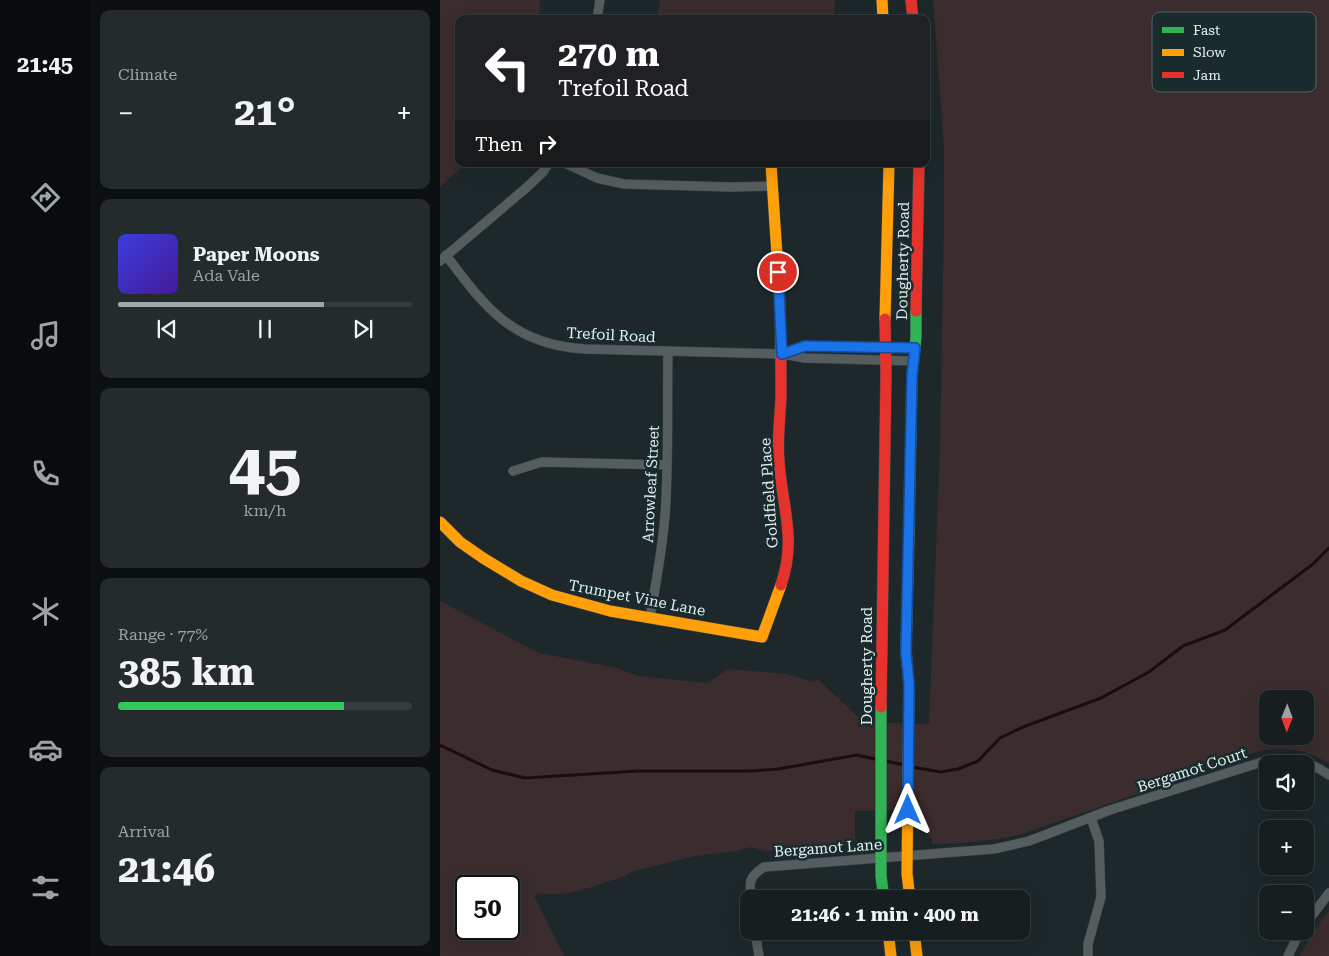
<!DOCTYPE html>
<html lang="en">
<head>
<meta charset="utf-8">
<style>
	:root { --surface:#161e20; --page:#232b2d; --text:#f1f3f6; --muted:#9ea2a5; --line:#353c3e; --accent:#9ea8aa }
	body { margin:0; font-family:"Roboto Serif",serif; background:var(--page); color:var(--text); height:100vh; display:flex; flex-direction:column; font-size:19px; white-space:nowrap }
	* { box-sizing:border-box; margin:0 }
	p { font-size:16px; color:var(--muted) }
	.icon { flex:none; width:28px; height:28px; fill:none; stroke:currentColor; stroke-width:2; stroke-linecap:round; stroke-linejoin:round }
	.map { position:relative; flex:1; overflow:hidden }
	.drawer { display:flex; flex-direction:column; gap:10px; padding:10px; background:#0c1012; width:350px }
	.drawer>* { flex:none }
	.hud { position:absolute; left:15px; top:15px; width:475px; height:152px; border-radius:10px; box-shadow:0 5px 20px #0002,0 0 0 1px var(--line); background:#202124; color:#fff; overflow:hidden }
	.needle { width:32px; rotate:181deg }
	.buttons { position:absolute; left:819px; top:690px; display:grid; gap:10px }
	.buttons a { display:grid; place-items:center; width:55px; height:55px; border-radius:10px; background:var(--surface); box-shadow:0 5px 20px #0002,0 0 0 1px var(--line); font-size:25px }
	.speed { position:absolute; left:15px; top:875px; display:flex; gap:10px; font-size:25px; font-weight:700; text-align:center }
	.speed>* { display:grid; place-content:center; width:65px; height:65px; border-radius:50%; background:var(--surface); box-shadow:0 5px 20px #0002,0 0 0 1px var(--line); line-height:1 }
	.speed .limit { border:2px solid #111; border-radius:8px; background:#fff; color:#111 }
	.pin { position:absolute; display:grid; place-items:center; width:42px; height:42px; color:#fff; margin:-21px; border:2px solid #fff; border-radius:50%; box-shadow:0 1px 5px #0007 }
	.me { position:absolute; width:55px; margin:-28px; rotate:0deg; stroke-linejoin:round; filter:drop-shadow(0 0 4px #0008) }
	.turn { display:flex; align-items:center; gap:18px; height:105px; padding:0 20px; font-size:22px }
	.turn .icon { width:65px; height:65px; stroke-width:2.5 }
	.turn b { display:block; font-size:35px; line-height:42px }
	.then { display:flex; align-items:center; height:48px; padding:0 20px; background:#0003; gap:10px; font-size:19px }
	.big { font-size:38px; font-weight:700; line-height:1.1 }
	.drawer .widget { flex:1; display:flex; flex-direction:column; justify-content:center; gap:8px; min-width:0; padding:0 18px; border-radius:10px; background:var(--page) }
	.drawer .dial { align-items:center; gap:0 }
	.dial b { font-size:65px; line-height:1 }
	.song { display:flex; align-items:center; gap:15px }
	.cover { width:60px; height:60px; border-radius:8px; background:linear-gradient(135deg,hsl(240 70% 55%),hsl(260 70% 35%)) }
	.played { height:5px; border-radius:2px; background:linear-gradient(90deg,var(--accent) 70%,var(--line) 70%) }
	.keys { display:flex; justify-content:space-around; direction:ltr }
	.heat { display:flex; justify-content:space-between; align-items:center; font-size:28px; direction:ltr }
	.charge { height:8px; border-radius:4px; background:linear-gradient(90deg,#34c759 77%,var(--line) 0) }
	.trip { position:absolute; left:300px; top:890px; width:290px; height:50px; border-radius:10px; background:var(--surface); box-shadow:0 5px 20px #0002,0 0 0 1px var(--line); font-weight:700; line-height:50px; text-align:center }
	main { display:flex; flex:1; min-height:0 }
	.tabs { display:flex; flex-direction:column; width:90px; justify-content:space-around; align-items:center; background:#090c0d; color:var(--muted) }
	.tabs .icon { width:35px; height:35px }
	.tabs .active { color:var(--accent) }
	.tabs b { font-size:22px; color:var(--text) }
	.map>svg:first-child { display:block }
</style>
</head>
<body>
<main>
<nav class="tabs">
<b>21:45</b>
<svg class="icon active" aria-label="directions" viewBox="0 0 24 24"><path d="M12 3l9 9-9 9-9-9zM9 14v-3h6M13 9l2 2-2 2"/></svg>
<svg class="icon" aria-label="music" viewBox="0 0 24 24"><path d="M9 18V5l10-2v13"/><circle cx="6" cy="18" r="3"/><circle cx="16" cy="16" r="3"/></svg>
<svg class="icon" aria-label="phone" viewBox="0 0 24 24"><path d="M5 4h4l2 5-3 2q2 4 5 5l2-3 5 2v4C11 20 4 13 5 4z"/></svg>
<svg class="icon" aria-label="climate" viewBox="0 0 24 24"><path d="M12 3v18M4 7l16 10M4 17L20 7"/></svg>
<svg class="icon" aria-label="car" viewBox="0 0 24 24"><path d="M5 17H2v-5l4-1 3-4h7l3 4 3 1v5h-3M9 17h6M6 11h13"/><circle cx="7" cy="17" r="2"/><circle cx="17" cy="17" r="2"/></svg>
<svg class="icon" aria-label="filters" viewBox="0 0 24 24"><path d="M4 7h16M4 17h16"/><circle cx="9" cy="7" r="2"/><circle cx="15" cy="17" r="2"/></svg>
</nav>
<section class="drawer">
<div class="widget"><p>Climate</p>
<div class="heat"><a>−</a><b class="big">21°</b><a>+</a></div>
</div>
<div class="widget">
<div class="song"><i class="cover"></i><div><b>Paper Moons</b><p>Ada Vale</p></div></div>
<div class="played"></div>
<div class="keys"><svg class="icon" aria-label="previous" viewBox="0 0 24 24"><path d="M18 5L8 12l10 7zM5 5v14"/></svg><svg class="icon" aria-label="pause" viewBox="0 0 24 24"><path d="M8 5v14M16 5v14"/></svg><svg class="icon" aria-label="next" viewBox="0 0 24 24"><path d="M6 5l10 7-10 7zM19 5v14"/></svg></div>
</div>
<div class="widget dial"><b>45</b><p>km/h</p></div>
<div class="widget"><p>Range · 77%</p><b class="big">385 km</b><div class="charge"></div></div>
<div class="widget"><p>Arrival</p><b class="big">21:46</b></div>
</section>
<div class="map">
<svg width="889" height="956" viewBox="0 0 889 956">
	<rect width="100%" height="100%" fill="#1e282a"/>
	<path fill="#3b2c2d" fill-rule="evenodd" d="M 0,0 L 100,0 L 99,19 L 19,19 L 19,164 L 25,164 L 0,187 Z
		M 220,0 L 395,0 L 394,19 L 217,19 Z
		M 493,0 L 889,0 L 889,763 C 865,749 847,747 819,751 L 582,834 C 553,841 522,843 492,844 L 492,839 L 484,831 L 482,810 L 415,811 L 415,841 L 412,845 L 325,851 L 311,847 L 297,851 L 255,856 L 191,872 L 185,876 C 158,884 126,899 99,893 L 94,896 L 124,956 L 0,956 L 0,601 L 99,653 L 177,668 L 198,676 L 267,683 L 288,669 L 347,674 L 374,682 L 378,679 L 420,719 L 421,722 L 489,724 L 500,450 L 504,220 L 504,149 ZM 828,699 L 865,699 L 865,736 L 828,736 ZM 26,886 L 69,886 L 69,929 L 26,929 Z
		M 889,911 L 889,956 L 859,956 L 878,925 Z"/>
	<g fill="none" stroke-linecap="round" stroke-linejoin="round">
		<path stroke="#200b0c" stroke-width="3" d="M 0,745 L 52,770 L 85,778 L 198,771 L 310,771 L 338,769 L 417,755 L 439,760
			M 445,761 L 466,765
			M 472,767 L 501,772 L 518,769 L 538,761 L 560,738 L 583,727 L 661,698 L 709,672 L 743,646 L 785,630 L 873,564 L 889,548"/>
		<defs>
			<path id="street" d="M 157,19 L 160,0
				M 127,164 L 157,178 L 184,184 L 291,187 L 333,186
				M 6,255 C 46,309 74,345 145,349 L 342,354 L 365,358 L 473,361
				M 0,261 L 86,188 L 103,172 L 108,164
				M 344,353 L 365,346 L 475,348
				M 73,471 L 102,462 L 227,465
				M 210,617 C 216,584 222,550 225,516 C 229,461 227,406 228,351
				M 311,899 C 309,881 309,877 324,867 L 554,849 L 589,841 L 670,810 L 825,761 C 849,758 869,760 889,775
				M 865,925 L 889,893
				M 315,931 L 319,956
				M 648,956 L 648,944 L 661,897 L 659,841 L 651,818
				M 848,956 L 860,931"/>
			<path id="fast" d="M 469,530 L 472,376 L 476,337 L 476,311
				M 441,707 L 441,876 L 444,899"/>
			<path id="slow" d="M 442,0 L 443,19
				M 331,164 L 339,286
				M 445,319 L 449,164
				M 0,522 L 20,542 L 43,558 L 81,581 L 112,595 L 170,611 L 322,637 L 341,585
				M 469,530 L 466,652 L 469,685 L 467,874 L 470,899
				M 448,931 L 451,956
				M 474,931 L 477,956"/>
			<path id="jam" d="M 471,0 L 473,19
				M 339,286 C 341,323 341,360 341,397 C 340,418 337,440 339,461 C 342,507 357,539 341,585
				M 476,311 L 479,164
				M 441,707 L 446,375 L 445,319"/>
		</defs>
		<use href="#street" stroke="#3d4446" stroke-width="10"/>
		<use href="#fast" stroke="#3d4446" stroke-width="12"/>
		<use href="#slow" stroke="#3d4446" stroke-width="12"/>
		<use href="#jam" stroke="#3d4446" stroke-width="12"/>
		<use href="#street" stroke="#555d5f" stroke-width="9"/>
		<use href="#fast" stroke="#30b455" stroke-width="11"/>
		<use href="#slow" stroke="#ff9f0a" stroke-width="11"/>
		<use href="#jam" stroke="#e5322d" stroke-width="11"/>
	</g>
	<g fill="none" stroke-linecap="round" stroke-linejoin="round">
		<defs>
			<path id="route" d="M 338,272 L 342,354 L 365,346 L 475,348 L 472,376 L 466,652 L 469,684 L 468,810"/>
		</defs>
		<use href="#route" stroke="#114b97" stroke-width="12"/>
		<use href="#route" stroke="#1a73e8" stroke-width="9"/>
	</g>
	<g text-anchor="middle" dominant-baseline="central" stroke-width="5" stroke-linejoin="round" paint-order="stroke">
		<g font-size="15" fill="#e3edef" stroke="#1a2b2e">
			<text transform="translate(463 261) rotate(-89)">Dougherty Road</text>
			<text transform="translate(171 335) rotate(3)">Trefoil Road</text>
			<text transform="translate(211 484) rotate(-87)">Arrowleaf Street</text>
			<text transform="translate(329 493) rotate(-94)">Goldfield Place</text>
			<text transform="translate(197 598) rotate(11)">Trumpet Vine Lane</text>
			<text transform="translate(427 666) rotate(-90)">Dougherty Road</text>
			<text transform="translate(752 770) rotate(-18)">Bergamot Court</text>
			<text transform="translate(388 848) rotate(-4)">Bergamot Lane</text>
		</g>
	</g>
	<rect x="712" y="12" width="164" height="80" rx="8" fill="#1a2b2e" stroke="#566568" stroke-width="1"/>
	<rect x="722" y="27" width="22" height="6" fill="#30b455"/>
	<rect x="722" y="49" width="22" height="7" fill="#ff9f0a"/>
	<rect x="722" y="72" width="22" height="6" fill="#e5322d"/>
	<g font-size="14" fill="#e3edef">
		<text x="753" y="35">Fast</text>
		<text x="753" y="57">Slow</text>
		<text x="753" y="80">Jam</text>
	</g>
</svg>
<div class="buttons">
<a><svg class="needle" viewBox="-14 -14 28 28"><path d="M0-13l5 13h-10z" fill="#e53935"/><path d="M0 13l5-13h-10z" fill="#9ea2a5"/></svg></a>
<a><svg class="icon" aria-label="sound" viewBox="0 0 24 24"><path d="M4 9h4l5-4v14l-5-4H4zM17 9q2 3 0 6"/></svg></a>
<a>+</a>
<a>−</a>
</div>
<div class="speed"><div class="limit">50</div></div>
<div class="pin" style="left:338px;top:272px;background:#d93025"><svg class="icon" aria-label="arrive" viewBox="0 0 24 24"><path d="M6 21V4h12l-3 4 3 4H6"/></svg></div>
<svg class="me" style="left:468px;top:810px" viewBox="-20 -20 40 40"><path d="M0-17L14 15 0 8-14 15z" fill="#1a73e8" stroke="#fff" stroke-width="4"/></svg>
<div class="trip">21:46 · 1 min · 400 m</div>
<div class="hud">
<div class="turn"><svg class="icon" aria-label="left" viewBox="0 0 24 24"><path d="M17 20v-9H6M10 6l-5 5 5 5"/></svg><div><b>270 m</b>Trefoil Road</div></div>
<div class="then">Then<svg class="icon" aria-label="right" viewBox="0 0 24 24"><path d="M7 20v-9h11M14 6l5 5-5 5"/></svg></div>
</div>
</div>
</main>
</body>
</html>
